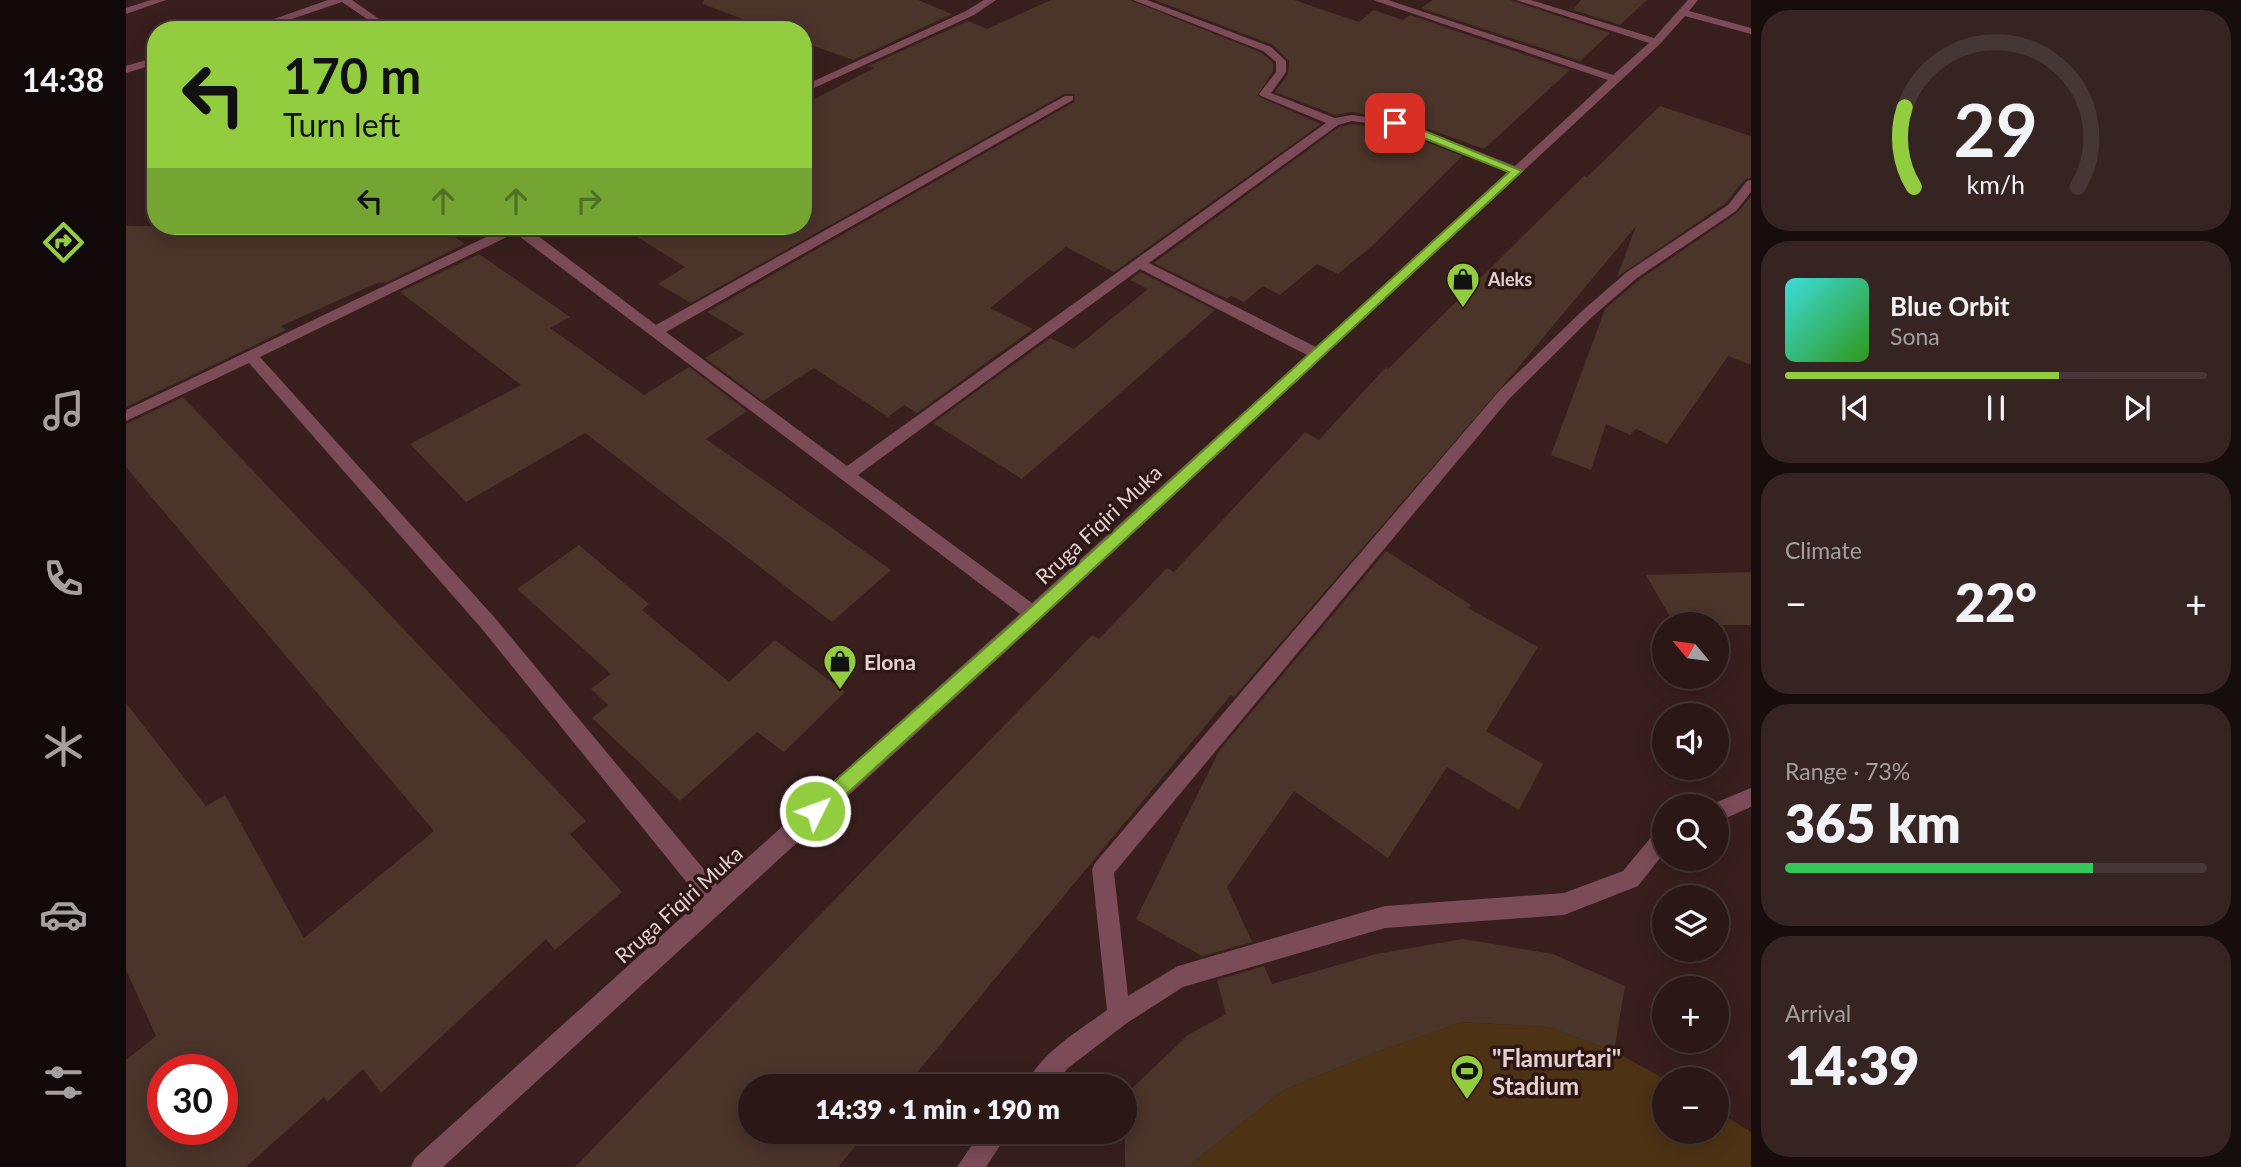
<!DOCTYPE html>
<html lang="en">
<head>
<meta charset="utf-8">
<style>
	:root { --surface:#2a1716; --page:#362423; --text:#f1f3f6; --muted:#a59fa1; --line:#463635; --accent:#92cd3f }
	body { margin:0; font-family:Lato,sans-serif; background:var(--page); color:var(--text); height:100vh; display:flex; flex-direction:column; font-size:26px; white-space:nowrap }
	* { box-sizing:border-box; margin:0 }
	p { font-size:23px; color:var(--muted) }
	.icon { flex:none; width:38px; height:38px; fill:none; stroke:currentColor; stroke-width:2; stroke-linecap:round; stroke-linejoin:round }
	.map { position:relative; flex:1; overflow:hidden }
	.side { display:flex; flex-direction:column; gap:10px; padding:10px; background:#170d0c; width:490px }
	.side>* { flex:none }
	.banner { position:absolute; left:21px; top:21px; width:665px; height:214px; border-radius:28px; box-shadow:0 4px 18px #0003,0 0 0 2px var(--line); background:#92cd3f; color:#111; overflow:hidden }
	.needle { width:46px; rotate:299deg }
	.controls { position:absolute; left:1526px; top:612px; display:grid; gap:14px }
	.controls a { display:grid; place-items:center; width:77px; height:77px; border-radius:50%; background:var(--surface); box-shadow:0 4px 18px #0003,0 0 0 2px var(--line); font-size:35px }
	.speed { position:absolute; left:21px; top:1054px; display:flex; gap:14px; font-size:35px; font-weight:700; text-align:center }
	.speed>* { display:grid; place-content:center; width:91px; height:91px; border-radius:50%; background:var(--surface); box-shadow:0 4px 18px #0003,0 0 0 2px var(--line); line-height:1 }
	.speed .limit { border:10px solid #d22; background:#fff; color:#111 }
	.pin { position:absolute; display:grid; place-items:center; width:60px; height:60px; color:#fff; margin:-30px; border-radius:14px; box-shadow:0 4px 10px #0006 }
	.me { position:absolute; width:77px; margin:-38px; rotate:48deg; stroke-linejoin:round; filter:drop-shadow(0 0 5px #0008) }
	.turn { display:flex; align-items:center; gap:24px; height:147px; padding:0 21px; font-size:32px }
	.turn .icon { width:91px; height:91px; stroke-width:2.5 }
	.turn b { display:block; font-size:49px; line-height:60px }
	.lanes { display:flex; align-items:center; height:66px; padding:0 21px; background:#0003; justify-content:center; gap:35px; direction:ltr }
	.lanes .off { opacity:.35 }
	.big { font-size:52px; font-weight:800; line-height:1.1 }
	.side .tile { flex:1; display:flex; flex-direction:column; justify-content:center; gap:10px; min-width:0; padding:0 24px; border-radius:28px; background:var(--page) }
	.side .dial { align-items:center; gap:0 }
	.dial svg { height:182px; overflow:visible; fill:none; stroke:var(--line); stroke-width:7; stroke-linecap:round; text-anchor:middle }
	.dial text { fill:var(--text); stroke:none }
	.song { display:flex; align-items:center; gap:21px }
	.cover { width:84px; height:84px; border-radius:10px; background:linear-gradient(135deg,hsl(180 70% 55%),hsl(110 70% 35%)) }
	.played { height:7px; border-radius:4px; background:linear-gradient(90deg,var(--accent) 65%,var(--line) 65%) }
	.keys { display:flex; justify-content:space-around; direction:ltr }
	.heat { display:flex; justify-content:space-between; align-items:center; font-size:38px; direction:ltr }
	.charge { height:10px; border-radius:5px; background:linear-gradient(90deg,#34c759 73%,var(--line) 0) }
	.trip { position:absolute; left:612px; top:1074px; width:399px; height:70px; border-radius:35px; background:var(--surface); box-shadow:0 4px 18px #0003,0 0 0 2px var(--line); font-weight:800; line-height:70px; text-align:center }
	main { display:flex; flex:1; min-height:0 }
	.dock { display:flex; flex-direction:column; width:126px; justify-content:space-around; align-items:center; background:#110909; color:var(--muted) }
	.dock .icon { width:49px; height:49px }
	.dock .selected { color:var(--accent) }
	.dock b { font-size:32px; color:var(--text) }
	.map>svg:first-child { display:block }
</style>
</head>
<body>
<main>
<nav class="dock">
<b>14:38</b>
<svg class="icon selected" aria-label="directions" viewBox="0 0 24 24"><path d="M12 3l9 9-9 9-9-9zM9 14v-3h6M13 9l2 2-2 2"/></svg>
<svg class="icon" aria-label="music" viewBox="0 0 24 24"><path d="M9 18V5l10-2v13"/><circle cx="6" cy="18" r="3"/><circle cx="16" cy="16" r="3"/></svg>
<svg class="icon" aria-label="phone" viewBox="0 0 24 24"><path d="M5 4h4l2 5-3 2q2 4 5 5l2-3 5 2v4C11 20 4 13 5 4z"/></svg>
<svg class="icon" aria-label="climate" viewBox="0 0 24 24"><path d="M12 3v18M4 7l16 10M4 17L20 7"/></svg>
<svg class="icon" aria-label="car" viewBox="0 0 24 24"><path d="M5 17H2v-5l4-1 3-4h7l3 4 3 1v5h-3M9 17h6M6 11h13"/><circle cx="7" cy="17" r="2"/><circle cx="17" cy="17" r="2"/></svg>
<svg class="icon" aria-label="filters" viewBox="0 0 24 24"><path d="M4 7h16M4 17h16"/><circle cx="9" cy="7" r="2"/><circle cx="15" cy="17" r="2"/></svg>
</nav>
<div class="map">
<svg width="1625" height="1167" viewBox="0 0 1625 1167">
	<rect width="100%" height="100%" fill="#381f1e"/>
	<path fill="#4d3214" d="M 1336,1022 L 1422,1027 L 1488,1051 L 1540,1080 L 1538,1132 L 1591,1132 L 1591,1111 L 1625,1132 L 1625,1167 L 1065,1167 L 1075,1156 L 1156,1091 L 1248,1053 Z"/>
	<path fill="#4b3429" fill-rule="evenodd" d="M 578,0 L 792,0 L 826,14 L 727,60 L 677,42 L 677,30 L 645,30 L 577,4 Z
		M 925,0 L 1004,0 L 1136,53 L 1147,63 L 1147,71 L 1131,96 L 1195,124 L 988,272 L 940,247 L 864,308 L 907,329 L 791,413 L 778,405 L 762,417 L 688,368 L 637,401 L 579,358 L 618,334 L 581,312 L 948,102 L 949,94 L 938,94 L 565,303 L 532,284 L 559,267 L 494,226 L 677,226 L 677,105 L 748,68 L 742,66 L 842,21 L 861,29 Z
		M 1028,0 L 1168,0 L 1233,22 L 1248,10 L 1277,20 L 1284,15 L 1444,70 L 1358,149 L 1278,120 L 1226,112 L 1209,115 L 1149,92 L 1162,74 L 1163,61 L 1147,45 Z
		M 1307,0 L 1384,0 L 1484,33 L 1454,61 L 1295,8 Z
		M 1455,0 L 1521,0 L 1494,25 L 1447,10 Z
		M 1534,106 L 1625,136 L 1625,178 L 1619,179 L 1600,203 L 1491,277 L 1510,226 L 1386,375 L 1108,697 L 1105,695 L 779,1087 L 625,1087 L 625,1132 L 741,1132 L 712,1167 L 449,1167 L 966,635 L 973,639 L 1041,568 L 1048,572 L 1179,432 L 1193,440 L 1260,367 L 1262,369 L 1458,176 L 1461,177 Z
		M 1226,124 L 1269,130 L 1336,156 L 1246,246 L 1212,274 L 1191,264 L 1154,295 L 1137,286 L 1118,302 L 1105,296 L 1101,299 L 1028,263 L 1213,127 Z
		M 1625,196 L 1625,365 L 1602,356 L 1541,444 L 1510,429 L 1504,435 L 1480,424 L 1465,470 L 1425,455 L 1479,309 L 1513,280 L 1611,213 Z
		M 0,226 L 312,226 L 339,244 L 261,282 L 251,283 L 155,326 L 160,330 L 0,407 Z
		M 353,254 L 444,317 L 424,328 L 518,395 L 563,367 L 621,411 L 580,439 L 765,570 L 706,622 L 459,433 L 340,502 L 284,444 L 395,385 L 274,292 Z
		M 1014,272 L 1089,310 L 896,479 L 807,423 L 924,338 L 948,349 L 1022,289 L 1004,280 Z
		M 57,397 L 460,821 L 444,834 L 496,892 L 429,950 L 420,939 L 255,1093 L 237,1069 L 201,1102 L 198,1097 L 120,1167 L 0,1167 L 0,1060 L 30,1036 L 0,970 L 0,703 L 80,806 L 99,795 L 178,938 L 308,831 L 0,467 L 0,424 ZM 37,1069 L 96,1069 L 96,1129 L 37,1129 Z
		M 453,545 L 523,604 L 516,610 L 603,682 L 649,640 L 719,692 L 658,752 L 631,732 L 554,801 L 466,718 L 482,705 L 465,689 L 485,674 L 391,589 Z
		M 1260,551 L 1345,605 L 1342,608 L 1412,647 L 1360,731 L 1417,764 L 1393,810 L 1321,767 L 1262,858 L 1168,791 L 1101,887 L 1126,942 L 1076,956 L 1010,919 L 1093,751 Z
		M 1625,572 L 1625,625 L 1549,625 L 1520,575 Z
		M 1337,939 L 1427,954 L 1499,986 L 1488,1051 L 1422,1027 L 1336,1022 L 1248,1053 L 1156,1091 L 1075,1156 L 1065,1167 L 999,1167 L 999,1095 L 1062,1035 L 1100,1014 L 1091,980 L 1138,966 L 1146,984 L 1250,954 Z"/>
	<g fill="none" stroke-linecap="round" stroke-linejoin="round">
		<path fill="#7b4c58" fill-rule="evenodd" d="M 25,0 L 40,0 L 0,14 L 0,8 Z
			M 202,0 L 226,0 L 269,30 L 257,30 L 216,2 L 133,30 L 117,30 Z
			M 858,0 L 870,0 L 848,15 L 677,93 L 677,86 L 840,11 Z
			M 1007,0 L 1021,0 L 1145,47 L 1160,61 L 1160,72 L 1145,93 L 1209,118 L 1226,115 L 1277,122 L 1389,166 L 1482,80 L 1247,0 L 1262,0 L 1487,75 L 1523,43 L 1390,0 L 1405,0 L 1528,38 L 1562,0 L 1572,0 L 1563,11 L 1625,28 L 1625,34 L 1559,16 L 1534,44 L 914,620 L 317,1167 L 285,1167 L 289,1158 L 575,900 L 356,629 L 123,363 L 0,421 L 0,410 L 383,226 L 399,226 L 530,325 L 939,96 L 947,96 L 947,100 L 540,332 L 721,466 L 1200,123 L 1135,96 L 1133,94 L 1150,72 L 1150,62 L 1137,51 ZM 1226,121 L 1270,127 L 1382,172 L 1190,347 L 1023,263 L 1212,125 ZM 389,233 L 894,614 L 591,885 L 369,618 L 134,357 ZM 1014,269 L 1181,355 L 906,603 L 732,475 Z
			M 30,57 L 30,64 L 0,73 L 0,66 Z
			M 1625,180 L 1625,192 L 1610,211 L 1511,278 L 1466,317 L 1384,398 L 988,873 L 1002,996 L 1052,966 L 1259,906 L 1438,893 L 1497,871 L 1531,830 L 1538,827 L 1538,853 L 1512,886 L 1438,915 L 1259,928 L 1057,987 L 1001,1023 L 942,1068 L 927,1087 L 899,1087 C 913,1053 953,1031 981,1010 L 966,870 L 969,863 L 1374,390 L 1456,311 L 1501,272 L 1602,205 L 1621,181 Z
			M 1625,788 L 1625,807 L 1591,822 L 1591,807 L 1584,805 Z
			M 855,1132 L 883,1132 L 860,1167 L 831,1167 Z"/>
	</g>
	<path fill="#92cd3f" stroke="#5f8529" stroke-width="2" d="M 1265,120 L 1272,120 L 1396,171 L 913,619 L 695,817 L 689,820 L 682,817 L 679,811 L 682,805 L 902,610 L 1383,172 L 1265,125 Z"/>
	<defs>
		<symbol id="shop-pin" viewBox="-11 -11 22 30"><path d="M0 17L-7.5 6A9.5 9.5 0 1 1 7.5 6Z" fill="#92cd3f" stroke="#2d1614"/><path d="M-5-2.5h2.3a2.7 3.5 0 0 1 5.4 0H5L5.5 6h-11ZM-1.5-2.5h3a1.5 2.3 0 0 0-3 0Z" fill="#111"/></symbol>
		<symbol id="stadium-pin" viewBox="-11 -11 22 30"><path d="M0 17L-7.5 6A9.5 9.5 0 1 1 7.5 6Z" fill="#92cd3f" stroke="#2d1614"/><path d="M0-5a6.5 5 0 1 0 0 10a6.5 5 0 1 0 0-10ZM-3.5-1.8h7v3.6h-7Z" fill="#111"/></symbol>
	</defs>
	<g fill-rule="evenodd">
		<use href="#shop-pin" x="1318" y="260" width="38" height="52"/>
		<use href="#shop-pin" x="695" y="642" width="38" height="52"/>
		<use href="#stadium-pin" x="1322" y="1052" width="38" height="52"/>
	</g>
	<g text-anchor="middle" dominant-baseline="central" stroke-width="7" stroke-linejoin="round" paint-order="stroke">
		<g font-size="18" font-weight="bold" fill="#e4d2d1" stroke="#2d1614" text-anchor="start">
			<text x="1362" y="279">Aleks</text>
		</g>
		<g font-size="21" fill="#e4d2d1" stroke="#2d1614">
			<text transform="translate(972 524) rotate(-43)">Rruga Fiqiri Muka</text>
			<text transform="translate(552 904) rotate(-42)">Rruga Fiqiri Muka</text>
		</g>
		<g font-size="21" font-weight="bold" fill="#e4d2d1" stroke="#2d1614" text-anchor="start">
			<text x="738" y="661">Elona</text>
		</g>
		<g font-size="24" font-weight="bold" fill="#e4d2d1" stroke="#2d1614" text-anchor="start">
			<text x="1366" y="1057">"Flamurtari"<tspan x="1366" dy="28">Stadium</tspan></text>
		</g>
	</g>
</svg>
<div class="controls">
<a><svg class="needle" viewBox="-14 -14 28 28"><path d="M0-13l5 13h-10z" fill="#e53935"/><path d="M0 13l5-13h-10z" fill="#a59fa1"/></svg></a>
<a><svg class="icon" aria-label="sound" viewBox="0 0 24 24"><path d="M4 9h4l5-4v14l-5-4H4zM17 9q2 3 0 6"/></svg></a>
<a><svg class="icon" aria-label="search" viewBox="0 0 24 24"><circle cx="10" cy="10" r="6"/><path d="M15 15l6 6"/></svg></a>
<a><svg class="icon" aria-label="layers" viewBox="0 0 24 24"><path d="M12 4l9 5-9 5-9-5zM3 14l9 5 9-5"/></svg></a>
<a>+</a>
<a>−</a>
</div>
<div class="speed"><div class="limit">30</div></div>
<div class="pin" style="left:1269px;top:123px;background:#d93025"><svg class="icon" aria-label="arrive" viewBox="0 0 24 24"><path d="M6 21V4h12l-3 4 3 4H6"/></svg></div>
<svg class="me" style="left:689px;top:811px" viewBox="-20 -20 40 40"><circle r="17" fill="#92cd3f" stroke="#fff" stroke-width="3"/><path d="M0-11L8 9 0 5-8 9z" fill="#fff"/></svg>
<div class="trip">14:39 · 1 min · 190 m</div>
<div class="banner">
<div class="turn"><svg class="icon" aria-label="left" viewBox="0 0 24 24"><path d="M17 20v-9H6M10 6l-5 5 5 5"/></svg><div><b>170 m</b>Turn left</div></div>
<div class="lanes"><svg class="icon" aria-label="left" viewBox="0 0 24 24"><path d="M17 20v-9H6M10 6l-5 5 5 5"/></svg><svg class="icon off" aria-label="ahead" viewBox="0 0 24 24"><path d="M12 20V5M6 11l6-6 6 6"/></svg><svg class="icon off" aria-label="ahead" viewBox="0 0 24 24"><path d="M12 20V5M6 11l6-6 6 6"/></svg><svg class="icon off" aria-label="right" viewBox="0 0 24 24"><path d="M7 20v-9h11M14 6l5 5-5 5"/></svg></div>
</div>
</div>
<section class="side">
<div class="tile dial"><svg viewBox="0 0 100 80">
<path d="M14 69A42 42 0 1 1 86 69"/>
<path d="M14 69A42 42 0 0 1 10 34" stroke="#92cd3f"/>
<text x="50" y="56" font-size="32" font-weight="700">29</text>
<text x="50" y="72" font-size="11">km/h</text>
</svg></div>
<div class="tile">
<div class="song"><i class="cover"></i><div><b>Blue Orbit</b><p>Sona</p></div></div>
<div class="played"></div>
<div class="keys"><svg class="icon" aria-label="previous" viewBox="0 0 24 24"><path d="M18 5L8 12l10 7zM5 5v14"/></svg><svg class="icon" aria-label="pause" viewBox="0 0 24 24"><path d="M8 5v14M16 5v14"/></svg><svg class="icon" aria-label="next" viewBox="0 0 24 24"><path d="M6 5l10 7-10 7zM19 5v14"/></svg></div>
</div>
<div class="tile"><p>Climate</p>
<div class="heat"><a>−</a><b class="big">22°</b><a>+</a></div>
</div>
<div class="tile"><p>Range · 73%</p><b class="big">365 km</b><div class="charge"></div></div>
<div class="tile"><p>Arrival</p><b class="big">14:39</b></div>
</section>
</main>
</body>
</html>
